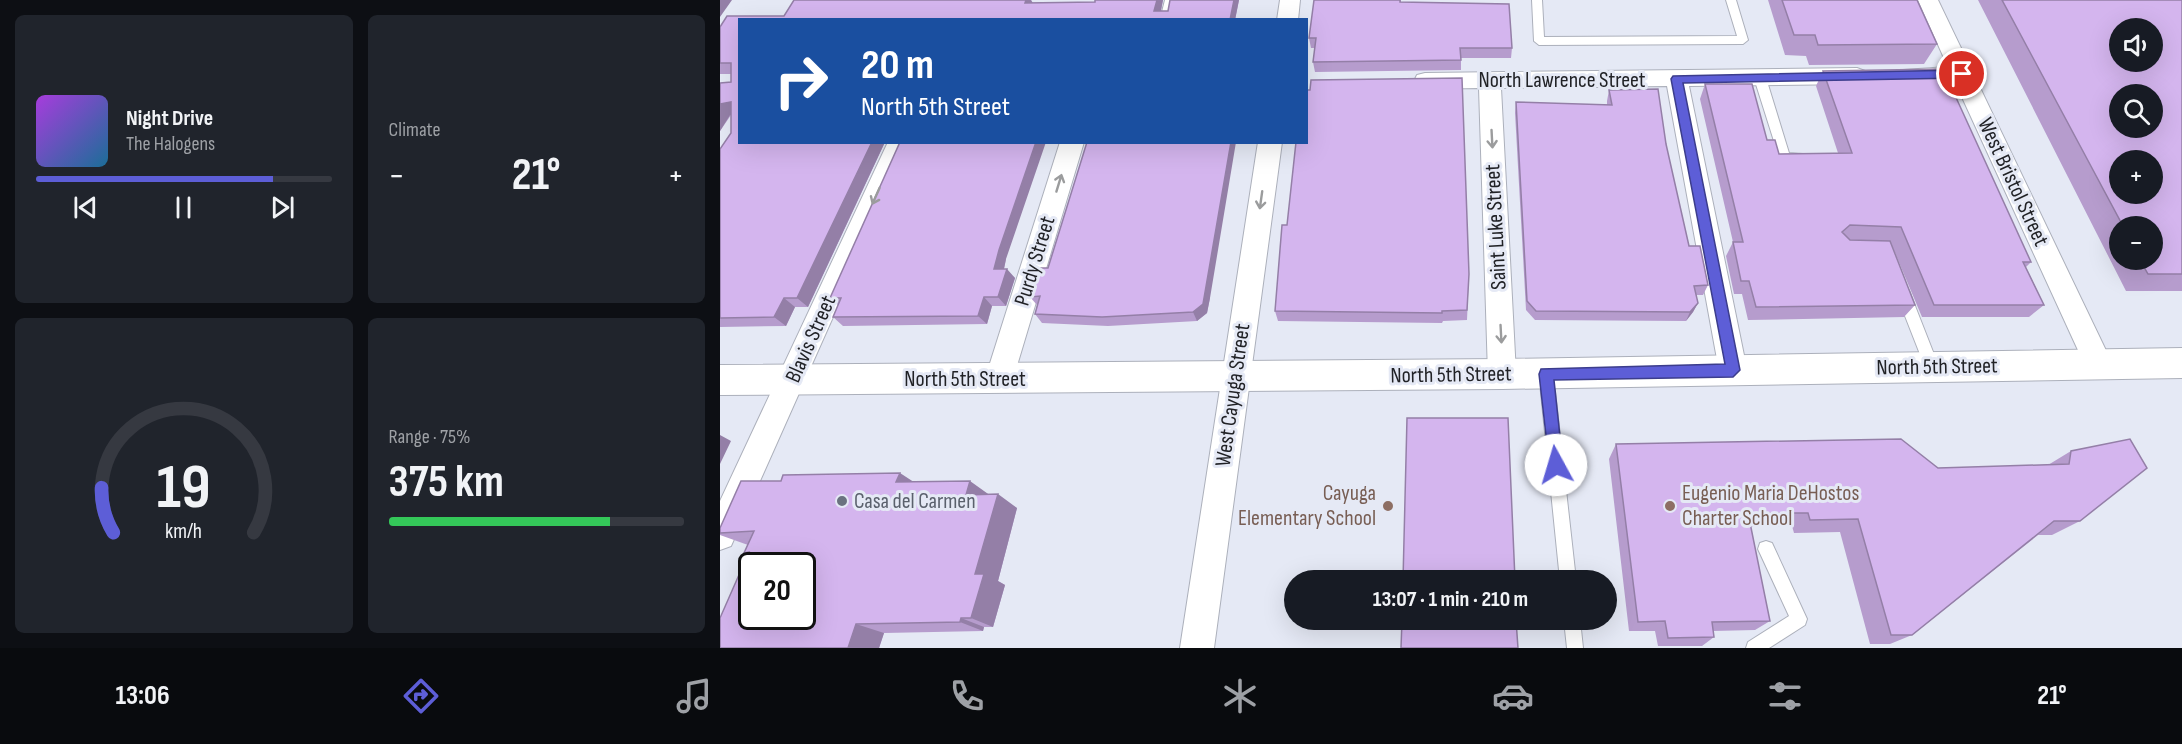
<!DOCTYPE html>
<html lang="en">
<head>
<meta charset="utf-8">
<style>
	:root { --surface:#171b24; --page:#20242c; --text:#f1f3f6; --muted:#9ea1a6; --line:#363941; --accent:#5d5ed7 }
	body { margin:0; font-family:"Sofia Sans Condensed",sans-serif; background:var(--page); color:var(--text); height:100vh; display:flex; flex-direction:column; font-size:22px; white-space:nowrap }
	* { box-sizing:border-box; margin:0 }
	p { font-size:20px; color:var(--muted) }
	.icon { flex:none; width:33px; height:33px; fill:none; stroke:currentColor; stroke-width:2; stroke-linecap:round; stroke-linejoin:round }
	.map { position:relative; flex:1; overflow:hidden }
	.panel { display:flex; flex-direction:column; gap:15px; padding:15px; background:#0d0f14; width:720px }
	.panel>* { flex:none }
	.guide { position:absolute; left:18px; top:18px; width:570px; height:126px; border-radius:0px; box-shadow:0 6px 24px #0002; background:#1a4fa0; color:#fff; overflow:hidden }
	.tools { position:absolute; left:1389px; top:18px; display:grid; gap:12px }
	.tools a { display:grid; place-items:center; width:54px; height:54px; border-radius:50%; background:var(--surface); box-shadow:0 6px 24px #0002; font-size:30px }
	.speed { position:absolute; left:18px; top:552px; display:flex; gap:12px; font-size:30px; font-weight:700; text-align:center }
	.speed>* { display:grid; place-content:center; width:78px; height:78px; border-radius:50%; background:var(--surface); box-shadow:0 6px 24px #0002; line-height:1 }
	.speed .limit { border:3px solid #111; border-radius:9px; background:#fff; color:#111 }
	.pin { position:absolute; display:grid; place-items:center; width:51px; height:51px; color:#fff; margin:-26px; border:3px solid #fff; border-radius:50%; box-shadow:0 2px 6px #0007 }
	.me { position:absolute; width:66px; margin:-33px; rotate:354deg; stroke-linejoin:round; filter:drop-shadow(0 0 4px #0008) }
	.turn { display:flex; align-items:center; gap:21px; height:126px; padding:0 24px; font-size:27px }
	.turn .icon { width:78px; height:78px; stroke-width:2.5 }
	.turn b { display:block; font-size:42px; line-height:51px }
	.big { font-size:45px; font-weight:700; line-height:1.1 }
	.panel .tile { flex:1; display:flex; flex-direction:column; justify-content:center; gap:9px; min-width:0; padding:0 21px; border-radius:9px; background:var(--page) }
	.panel .dial { align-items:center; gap:0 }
	.dial svg { height:156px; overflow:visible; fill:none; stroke:var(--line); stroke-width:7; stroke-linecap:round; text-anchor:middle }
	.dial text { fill:var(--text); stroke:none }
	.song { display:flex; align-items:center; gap:18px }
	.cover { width:72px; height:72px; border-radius:9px; background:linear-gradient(135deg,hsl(280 70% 55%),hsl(200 70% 35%)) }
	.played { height:6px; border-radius:3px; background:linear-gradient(90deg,var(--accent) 80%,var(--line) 80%) }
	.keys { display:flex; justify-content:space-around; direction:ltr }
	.heat { display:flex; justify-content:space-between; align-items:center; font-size:33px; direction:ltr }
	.charge { height:9px; border-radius:4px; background:linear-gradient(90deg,#34c759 75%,var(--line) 0) }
	.panel .tiles { flex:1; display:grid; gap:15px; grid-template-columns:repeat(2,1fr) }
	.trip { position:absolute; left:564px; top:570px; width:333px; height:60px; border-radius:30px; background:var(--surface); box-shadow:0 6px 24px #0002; font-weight:700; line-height:60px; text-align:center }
	.menu { display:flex; height:96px; justify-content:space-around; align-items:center; background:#090b0e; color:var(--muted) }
	.menu .icon { width:42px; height:42px }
	.menu .active { color:var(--accent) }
	.menu b { font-size:27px; color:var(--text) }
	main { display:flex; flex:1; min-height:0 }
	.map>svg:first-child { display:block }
</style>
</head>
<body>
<main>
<section class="panel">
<div class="tiles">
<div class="tile">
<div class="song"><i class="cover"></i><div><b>Night Drive</b><p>The Halogens</p></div></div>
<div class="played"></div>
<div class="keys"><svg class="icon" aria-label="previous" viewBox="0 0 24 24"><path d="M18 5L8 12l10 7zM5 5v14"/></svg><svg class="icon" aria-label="pause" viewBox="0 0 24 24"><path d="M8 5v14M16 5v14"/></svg><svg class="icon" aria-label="next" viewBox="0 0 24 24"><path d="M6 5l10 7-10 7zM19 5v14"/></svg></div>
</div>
<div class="tile"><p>Climate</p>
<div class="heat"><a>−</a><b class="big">21°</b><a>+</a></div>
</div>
<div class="tile dial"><svg viewBox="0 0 100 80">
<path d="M14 69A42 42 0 1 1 86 69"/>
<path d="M14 69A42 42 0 0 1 8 46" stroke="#5d5ed7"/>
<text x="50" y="56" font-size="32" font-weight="700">19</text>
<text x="50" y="72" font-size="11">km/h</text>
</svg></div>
<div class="tile"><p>Range · 75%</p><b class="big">375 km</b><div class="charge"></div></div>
</div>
</section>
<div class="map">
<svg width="1462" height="648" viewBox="0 0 1462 648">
	<rect width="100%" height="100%" fill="#e5e9f5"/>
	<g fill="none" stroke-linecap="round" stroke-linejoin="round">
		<defs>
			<path id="service" d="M 445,0 L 455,0 L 450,20 L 440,20 Z
				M 812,0 L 822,0 L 824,37 L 1017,36 L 1006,0 L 1016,0 L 1028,40 L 1023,44 L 819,45 L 814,41 Z
				M 1040,74 L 1046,78 L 1069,153 L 1083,154 L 1085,157 L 1083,160 L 1065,161 L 1059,157 L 1034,78 Z
				M 1183,287 L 1188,289 L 1190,293 L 1219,367 L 1217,371 L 1212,373 L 1207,371 L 1205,367 L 1176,293 L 1178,289 Z
				M 826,367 L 831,369 L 833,373 L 856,580 L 840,580 L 819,373 L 821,369 Z
				M 1046,541 L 1052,543 L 1087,619 L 1085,625 L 1049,648 L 1026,648 L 1028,642 L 1069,616 L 1038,549 L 1040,543 Z
				M 844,620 L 860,620 L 863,648 L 847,648 Z"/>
			<path id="minor" d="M 560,0 L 580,0 L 578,20 L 557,20 Z
				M 1198,0 L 1218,0 L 1392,363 L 1388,372 L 1378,375 L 1368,372 L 1235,82 L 1183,80 L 1180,75 L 1183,70 L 1228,67 Z
				M 1137,68 L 1145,71 L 1148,76 L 1145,81 L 1137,84 L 969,86 L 1027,370 L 1023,379 L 1013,382 L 1003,379 L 999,370 L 947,86 L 781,88 L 796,374 L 792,383 L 782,386 L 772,383 L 768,374 L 759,88 L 705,89 L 697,87 L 694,81 L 697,75 L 705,73 Z
				M 168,142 L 191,142 L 11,546 L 0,550 L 0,501 Z
				M 340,142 L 364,142 L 293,379 L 289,388 L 279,392 L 269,388 L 265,379 Z
				M 538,142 L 562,142 L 494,648 L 460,648 Z"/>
			<path id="tertiary" d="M 1462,348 L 1462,378 L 782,389 L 0,395 L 0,365 L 782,359 Z"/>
		</defs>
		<use href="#service" stroke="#acb0bb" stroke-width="2"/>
		<use href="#minor" stroke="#acb0bb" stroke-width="2"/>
		<use href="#tertiary" stroke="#acb0bb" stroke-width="2"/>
		<use href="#service" fill="#fff" fill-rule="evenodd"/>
		<use href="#minor" fill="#fff" fill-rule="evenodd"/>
		<use href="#tertiary" fill="#fff" fill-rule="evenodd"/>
	</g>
	<path fill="#b69ccd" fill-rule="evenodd" d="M 74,0 L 311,0 L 313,3 L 375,2 L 375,0 L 443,0 L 441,11 L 448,11 L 450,0 L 519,0 L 515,20 L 20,20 L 20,142 L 165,142 L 88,307 L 75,307 L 66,326 L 0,327 L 0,149 L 11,133 L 11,115 L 0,131 L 0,83 L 11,82 L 11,74 L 0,74 L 0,27 L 7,16 L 64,16 Z
		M 594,0 L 681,0 L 681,2 L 792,48 L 791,58 L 741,58 L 741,70 L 595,72 L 593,62 L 595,48 L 591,48 L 589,38 Z
		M 1048,0 L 1197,0 L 1217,44 L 1204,64 L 1089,65 L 1086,56 L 1065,55 Z
		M 1258,0 L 1462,0 L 1462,291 L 1406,291 ZM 1400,226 L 1432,226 L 1432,260 L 1400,260 Z
		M 1103,71 L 1311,262 L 1306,267 L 1324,305 L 1309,317 L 1202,317 L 1170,241 L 1195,305 L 1184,317 L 1028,320 L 1022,294 L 1014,294 L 1006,256 L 1013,242 L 980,99 L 985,84 L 1047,140 L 1059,154 L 1118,153 L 1096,86 Z
		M 889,90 L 946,144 L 969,246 L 988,285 L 983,295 L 976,295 L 978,303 L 973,312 L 966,321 L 815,320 L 806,310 L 795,113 L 796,102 L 887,105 L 887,101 Z
		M 567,225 L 749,274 L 747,320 L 723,321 L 722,323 L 558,321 L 555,311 Z
		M 286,259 L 284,269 L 295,278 L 286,306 L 272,306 L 267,324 L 123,326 L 113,317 L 118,305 L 110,298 Z
		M 328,268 L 490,298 L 487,313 L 477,321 L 388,326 L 322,323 L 315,314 L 317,305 L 310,297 Z
		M 896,444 L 1218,468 L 1328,465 L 1351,451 L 1360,521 L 1332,535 L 1318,535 L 1192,635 L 1170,644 L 1150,644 L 1120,532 L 1074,533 L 1072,526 L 1031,527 L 1050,621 L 1035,630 L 993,631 L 994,637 L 982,646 L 938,646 L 935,631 L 909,631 L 889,459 Z
		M 193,482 L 269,495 L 297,508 L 278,581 L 285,585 L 273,627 L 264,627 L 263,631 L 164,633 L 159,648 L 28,554 L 24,553 L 28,545 L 0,535 L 0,528 Z"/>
	<path fill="#947fa7" d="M 0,0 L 12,0 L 0,17 Z
		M 306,0 L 311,0 L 314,6 L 305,3 Z
		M 437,0 L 443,0 L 439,20 L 434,11 Z
		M 514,0 L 519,0 L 515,20 L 510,20 Z
		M 11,102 L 20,113 L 10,115 L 0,131 L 0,104 Z
		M 152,142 L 165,142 L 88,307 L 77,298 Z
		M 316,142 L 326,142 L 286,259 L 282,278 L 274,269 L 279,250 Z
		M 511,142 L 516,142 L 490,298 L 487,313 L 477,321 L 473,312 Z
		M 287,269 L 295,278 L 286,306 L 278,297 Z
		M 264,297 L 272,306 L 267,324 L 258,316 Z
		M 64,298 L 75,307 L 66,326 L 54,317 Z
		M 978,303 L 973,312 L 966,321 L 970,312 Z
		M 0,435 L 11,441 L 0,464 Z
		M 180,473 L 203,488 L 176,482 Z
		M 250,481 L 271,496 L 246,495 Z
		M 278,494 L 297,508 L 278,581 L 285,585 L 273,627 L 251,618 L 255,574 Z
		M 241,618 L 264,627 L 263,631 L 240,622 Z
		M 136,624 L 164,633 L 159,648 L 128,648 Z"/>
	<path fill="#d4b5ee" stroke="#947fa7" stroke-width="1.5" fill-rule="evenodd" d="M 74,0 L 306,0 L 305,3 L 375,2 L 375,0 L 437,0 L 434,11 L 448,11 L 450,0 L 514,0 L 510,20 L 20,20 L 20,142 L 152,142 L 77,298 L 64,298 L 54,317 L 0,318 L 0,149 L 11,133 L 11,102 L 0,104 L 0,83 L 11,82 L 11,63 L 0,63 L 0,27 L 7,16 L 64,16 Z
		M 594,0 L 680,0 L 680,2 L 789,4 L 792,48 L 740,48 L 741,60 L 593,62 L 596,38 L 589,38 Z
		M 1062,0 L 1197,0 L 1217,44 L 1098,45 L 1095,35 L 1074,35 Z
		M 1282,0 L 1462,0 L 1462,274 L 1428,274 L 1420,260 L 1432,260 L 1432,226 L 1403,226 ZM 1400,28 L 1432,28 L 1432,62 L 1400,62 ZM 1400,94 L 1432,94 L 1432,128 L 1400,128 ZM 1400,160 L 1432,160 L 1432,194 L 1400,194 Z
		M 1223,69 L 1311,262 L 1303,262 L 1324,305 L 1214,305 L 1181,227 L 1130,225 L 1122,232 L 1130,240 L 1170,241 L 1195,305 L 1036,307 L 1029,281 L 1021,281 L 1013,242 L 1023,242 L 985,84 L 1032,84 L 1047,140 L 1055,140 L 1059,154 L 1132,153 L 1103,71 Z
		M 742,78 L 749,274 L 747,310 L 722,311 L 722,313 L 555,311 L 562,225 L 567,225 L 576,142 L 586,142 L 586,90 L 590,90 L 591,80 Z
		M 938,89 L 946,144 L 969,246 L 980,246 L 988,285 L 974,286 L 978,303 L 970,312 L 816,311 L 807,301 L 796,102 L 892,105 L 889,90 Z
		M 180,142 L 316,142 L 279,250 L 274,269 L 287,269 L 278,297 L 264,297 L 258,316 L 113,317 L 121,298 L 110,298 Z
		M 367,142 L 511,142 L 483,304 L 473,312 L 382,317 L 315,314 L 320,296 L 310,297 L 319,268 L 328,268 Z
		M 687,418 L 788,418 L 795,580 L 683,580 Z
		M 1181,439 L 1218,468 L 1349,464 L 1351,451 L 1410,439 L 1427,468 L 1360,521 L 1334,521 L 1192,635 L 1171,635 L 1138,519 L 1090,520 L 1088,513 L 1028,513 L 1050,621 L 992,622 L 994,637 L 948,638 L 945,621 L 918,622 L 896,444 Z
		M 180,473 L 176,482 L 250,481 L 246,495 L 278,494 L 255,574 L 264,574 L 251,618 L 241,618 L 240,622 L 136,624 L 128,648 L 0,648 L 0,618 L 29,552 L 24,553 L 34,531 L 0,533 L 0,528 L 21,481 L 61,481 L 63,475 ZM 32,566 L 82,566 L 82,616 L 32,616 Z
		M 682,620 L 796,620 L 798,648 L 681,648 Z"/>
	<defs><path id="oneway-shaft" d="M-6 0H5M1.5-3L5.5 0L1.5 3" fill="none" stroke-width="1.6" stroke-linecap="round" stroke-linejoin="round" transform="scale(1.5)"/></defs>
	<g stroke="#9b9c9d">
		<use href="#oneway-shaft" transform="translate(772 139) rotate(87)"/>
		<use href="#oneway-shaft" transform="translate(339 183) rotate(-73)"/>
		<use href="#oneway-shaft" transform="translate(156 196) rotate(114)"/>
		<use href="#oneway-shaft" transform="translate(541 200) rotate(98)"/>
		<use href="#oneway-shaft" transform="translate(781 334) rotate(87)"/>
	</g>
	<path fill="#5d5ed7" stroke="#3c3d8c" stroke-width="1.5" d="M 1242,70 L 1248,74 L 1242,78 L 963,83 L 1020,370 L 1013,377 L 834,380 L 843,465 L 841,470 L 830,470 L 819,374 L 821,369 L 1005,364 L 951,79 L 953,76 Z"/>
	<circle fill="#6b7280" stroke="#e5e9f5" stroke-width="2" cx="122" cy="501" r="6"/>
	<g fill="#8d6e63" stroke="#e5e9f5" stroke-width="2">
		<circle cx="668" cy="506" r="6"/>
		<circle cx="950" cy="506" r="6"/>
	</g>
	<g text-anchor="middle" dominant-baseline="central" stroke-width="6" stroke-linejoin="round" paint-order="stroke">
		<g font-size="22" fill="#212226" stroke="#e5e9f5">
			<text x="842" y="80">North Lawrence Street</text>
			<text transform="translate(1293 182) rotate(65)">West Bristol Street</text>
			<text transform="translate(776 227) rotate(-93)">Saint Luke Street</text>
			<text transform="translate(315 261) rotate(-73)">Purdy Street</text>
			<text transform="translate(91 339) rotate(-66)">Blavis Street</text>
			<text transform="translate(1217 367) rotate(-1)">North 5th Street</text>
			<text transform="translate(731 375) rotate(-1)">North 5th Street</text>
			<text x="245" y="379">North 5th Street</text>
			<text transform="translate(513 395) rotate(-82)">West Cayuga Street</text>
		</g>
		<g font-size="22" fill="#785e54" stroke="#e5e9f5" text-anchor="end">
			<text x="656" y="493">Cayuga<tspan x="656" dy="25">Elementary School</tspan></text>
			<text x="962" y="493" text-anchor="start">Eugenio Maria DeHostos<tspan x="962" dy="25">Charter School</tspan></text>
		</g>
		<g font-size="22" fill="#5b616d" stroke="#e5e9f5" text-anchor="start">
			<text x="134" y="501">Casa del Carmen</text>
		</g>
	</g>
</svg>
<div class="tools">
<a><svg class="icon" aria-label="sound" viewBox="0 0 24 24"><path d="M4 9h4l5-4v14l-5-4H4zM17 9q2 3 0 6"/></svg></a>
<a><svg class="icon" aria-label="search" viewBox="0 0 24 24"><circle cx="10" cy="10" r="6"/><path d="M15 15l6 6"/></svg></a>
<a>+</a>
<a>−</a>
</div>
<div class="speed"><div class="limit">20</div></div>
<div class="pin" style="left:1242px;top:74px;background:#d93025"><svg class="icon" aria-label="arrive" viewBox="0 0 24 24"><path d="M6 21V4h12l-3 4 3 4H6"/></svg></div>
<svg class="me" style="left:836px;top:465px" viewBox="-20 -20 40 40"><circle r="19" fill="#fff"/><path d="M0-13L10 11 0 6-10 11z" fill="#5d5ed7"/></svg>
<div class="trip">13:07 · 1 min · 210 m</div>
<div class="guide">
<div class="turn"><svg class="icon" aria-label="right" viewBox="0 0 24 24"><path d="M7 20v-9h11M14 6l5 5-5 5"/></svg><div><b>20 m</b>North 5th Street</div></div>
</div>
</div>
</main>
<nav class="menu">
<b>13:06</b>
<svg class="icon active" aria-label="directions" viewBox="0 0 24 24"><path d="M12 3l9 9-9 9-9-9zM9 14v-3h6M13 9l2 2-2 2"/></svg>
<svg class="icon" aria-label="music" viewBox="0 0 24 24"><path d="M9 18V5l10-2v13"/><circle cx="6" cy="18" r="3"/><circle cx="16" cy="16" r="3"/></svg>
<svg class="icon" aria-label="phone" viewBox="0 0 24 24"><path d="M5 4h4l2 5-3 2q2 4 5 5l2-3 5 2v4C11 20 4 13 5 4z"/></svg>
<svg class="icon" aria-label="climate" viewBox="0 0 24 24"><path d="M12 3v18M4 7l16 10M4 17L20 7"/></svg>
<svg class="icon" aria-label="car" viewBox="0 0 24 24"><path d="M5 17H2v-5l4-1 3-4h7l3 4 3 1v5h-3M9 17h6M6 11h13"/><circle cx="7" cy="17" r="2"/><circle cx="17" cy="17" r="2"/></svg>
<svg class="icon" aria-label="filters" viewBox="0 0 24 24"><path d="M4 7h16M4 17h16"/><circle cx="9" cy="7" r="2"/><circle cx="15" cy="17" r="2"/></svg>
<b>21°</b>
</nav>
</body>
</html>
